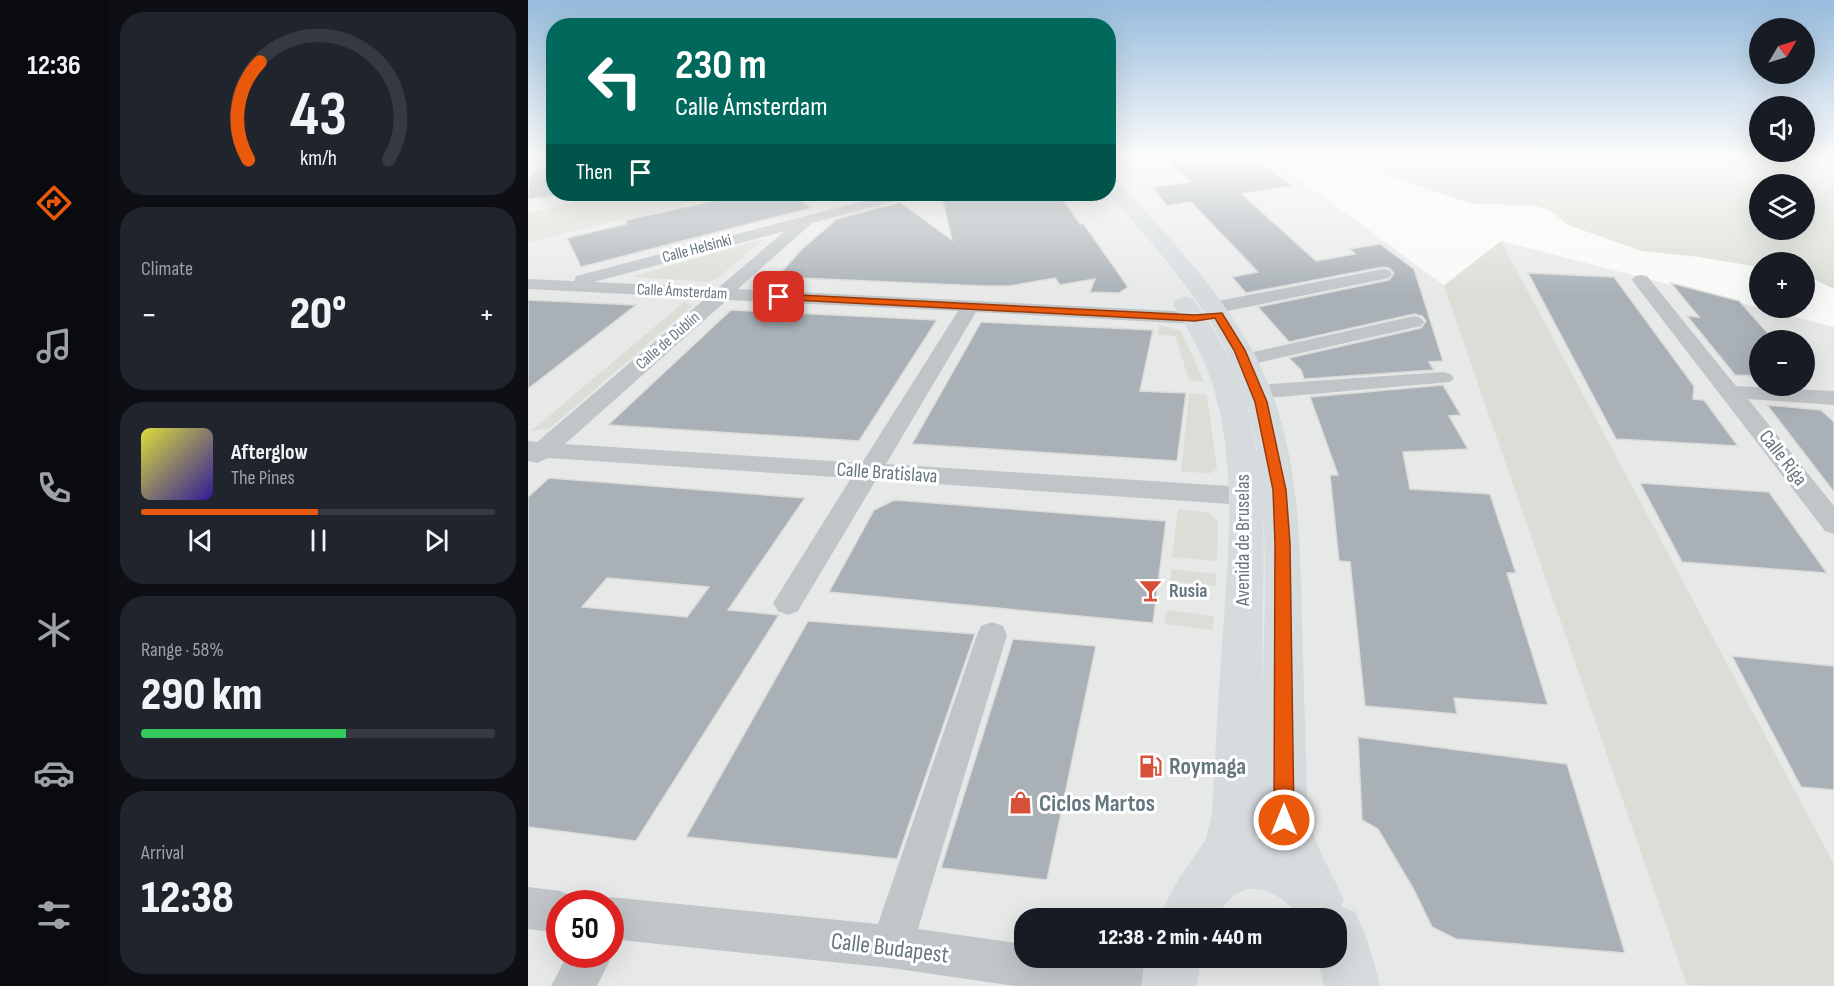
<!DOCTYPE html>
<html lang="en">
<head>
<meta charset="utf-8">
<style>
	:root { --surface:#171b24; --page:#20242c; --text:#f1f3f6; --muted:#9ea1a6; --line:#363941; --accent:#ea580c }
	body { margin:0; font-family:"Sofia Sans Condensed",sans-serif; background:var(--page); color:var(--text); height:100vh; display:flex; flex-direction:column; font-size:22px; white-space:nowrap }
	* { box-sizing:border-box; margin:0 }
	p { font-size:20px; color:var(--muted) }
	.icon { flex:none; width:33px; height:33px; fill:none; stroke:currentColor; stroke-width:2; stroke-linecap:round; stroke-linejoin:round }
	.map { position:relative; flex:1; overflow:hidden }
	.drawer { display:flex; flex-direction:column; gap:12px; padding:12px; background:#0d0f14; width:420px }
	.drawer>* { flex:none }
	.banner { position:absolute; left:18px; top:18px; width:570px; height:183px; border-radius:24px; box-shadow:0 6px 24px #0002; background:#00695c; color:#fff; overflow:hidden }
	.needle { width:39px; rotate:52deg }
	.buttons { position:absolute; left:1221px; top:18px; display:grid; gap:12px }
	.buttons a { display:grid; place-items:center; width:66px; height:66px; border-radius:50%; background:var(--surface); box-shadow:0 6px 24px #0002; font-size:30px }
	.speed { position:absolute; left:18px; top:890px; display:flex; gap:12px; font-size:30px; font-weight:700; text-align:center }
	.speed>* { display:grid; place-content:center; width:78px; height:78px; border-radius:50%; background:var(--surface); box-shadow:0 6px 24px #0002; line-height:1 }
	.speed .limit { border:9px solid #d22; background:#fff; color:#111 }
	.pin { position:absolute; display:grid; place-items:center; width:51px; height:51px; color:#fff; margin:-26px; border-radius:12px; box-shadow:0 3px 9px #0006 }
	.me { position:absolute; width:66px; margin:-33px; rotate:0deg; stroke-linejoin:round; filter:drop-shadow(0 0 4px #0008) }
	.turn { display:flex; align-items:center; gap:21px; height:126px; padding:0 30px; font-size:27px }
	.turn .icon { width:78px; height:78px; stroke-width:2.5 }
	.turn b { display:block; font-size:42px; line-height:51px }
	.then { display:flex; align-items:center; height:57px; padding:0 30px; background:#0003; gap:12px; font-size:22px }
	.big { font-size:45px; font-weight:800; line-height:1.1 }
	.drawer .card { flex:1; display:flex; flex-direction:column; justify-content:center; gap:9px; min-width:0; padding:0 21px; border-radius:24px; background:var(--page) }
	.drawer .dial { align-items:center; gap:0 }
	.dial svg { height:156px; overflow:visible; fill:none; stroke:var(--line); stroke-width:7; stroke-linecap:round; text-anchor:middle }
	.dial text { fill:var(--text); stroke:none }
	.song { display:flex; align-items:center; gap:18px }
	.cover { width:72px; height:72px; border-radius:9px; background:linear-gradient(135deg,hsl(60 70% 55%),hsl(250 70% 35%)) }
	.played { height:6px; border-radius:3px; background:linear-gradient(90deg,var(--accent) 50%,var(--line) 50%) }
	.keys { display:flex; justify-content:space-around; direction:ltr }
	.heat { display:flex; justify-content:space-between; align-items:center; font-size:33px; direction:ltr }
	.charge { height:9px; border-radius:4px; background:linear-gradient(90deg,#34c759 58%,var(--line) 0) }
	.trip { position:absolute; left:486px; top:908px; width:333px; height:60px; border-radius:24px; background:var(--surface); box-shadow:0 6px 24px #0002; font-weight:800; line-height:60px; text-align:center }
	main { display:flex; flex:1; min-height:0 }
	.tabs { display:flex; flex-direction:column; width:108px; justify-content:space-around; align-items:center; background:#090b0e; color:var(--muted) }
	.tabs .icon { width:42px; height:42px }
	.tabs .selected { color:var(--accent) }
	.tabs b { font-size:27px; color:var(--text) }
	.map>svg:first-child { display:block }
</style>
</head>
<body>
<main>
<nav class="tabs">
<b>12:36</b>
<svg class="icon selected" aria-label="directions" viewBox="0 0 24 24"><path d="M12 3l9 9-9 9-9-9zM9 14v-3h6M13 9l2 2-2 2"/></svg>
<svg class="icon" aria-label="music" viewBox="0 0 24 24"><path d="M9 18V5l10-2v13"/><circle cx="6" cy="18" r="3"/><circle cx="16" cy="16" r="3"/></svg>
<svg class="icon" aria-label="phone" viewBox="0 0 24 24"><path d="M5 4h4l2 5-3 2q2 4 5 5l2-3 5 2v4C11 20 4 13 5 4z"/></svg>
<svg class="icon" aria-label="climate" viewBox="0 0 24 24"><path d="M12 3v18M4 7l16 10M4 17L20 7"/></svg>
<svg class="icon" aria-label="car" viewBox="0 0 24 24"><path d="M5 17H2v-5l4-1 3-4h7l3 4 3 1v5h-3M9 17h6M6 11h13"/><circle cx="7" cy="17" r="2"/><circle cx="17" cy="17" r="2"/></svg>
<svg class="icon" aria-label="filters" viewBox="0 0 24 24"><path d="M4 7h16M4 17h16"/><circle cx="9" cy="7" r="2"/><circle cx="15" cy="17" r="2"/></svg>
</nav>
<section class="drawer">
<div class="card dial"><svg viewBox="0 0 100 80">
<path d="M14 69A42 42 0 1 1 86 69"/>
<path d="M14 69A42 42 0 0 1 20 19" stroke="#ea580c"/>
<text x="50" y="56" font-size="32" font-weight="700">43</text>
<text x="50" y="72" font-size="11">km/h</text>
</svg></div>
<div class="card"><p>Climate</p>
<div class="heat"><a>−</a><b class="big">20°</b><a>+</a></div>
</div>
<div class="card">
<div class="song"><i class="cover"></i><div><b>Afterglow</b><p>The Pines</p></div></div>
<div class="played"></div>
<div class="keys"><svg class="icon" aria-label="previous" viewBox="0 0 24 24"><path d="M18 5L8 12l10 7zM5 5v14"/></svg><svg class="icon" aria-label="pause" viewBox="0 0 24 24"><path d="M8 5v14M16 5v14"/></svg><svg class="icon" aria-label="next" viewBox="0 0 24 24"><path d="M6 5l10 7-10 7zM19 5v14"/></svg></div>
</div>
<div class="card"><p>Range · 58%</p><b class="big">290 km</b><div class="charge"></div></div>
<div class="card"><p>Arrival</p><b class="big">12:38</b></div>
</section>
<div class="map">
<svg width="1306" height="986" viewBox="0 0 1306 986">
	<rect width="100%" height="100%" fill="#f9f9f7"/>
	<path fill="#e7e9e8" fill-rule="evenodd" d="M 0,157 L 25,157 L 26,194 L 580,194 L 581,157 L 741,157 L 916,285 L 973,241 L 1306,327 L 1306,986 L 0,986 ZM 1232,340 L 1276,340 L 1276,386 L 1232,386 ZM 32,903 L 82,903 L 82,954 L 32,954 ZM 496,918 L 808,918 L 808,957 L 496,957 Z"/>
	<path fill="#daded6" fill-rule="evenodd" d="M 836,157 L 1306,157 L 1306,289 L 1277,275 L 1276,262 L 1232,262 L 1231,267 L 1171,257 L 1114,251 L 1040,225 L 1022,210 L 1003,205 L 944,204 L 858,174 ZM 1276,184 L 1276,230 L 1232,230 L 1232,184 Z
		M 88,194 L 203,194 L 0,242 L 0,213 Z
		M 236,239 L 190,278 L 180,282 L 103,277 Z
		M 973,241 L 1306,864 L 1306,986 L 1159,985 L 916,286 Z
		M 156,302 L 164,306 L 22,428 L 3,431 Z
		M 631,325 L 653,331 L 676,382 L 661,380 L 647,336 L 630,335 Z
		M 661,393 L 679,395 L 689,469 L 683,473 L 653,472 Z
		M 650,509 L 680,512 L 690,522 L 689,561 L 644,557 Z
		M 644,569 L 689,574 L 687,586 L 642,581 Z
		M 639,610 L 686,616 L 684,630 L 636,624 Z"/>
	<path fill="#a9b1b6" stroke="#dbdbd9" stroke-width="1.5" fill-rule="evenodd" d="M 637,157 L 725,157 L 765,186 L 714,194 L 788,261 L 827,254 L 822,249 L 852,244 L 886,269 L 915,361 L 901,362 L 906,370 L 776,379 L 773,370 L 761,358 L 893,328 L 898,321 L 894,316 L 886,314 L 761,342 L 730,307 L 861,280 L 866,273 L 861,268 L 855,267 L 718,293 L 704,277 L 730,272 L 663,202 L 639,206 L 624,187 L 662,182 Z
		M 26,167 L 26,196 L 0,199 L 0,179 L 9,168 Z
		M 216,194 L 266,194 L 283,208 L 53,267 L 39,238 L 98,224 L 98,220 Z
		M 413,194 L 531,194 L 552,224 L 555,223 L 600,287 L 591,293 L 562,292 L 567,279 L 532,285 L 527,278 L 481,286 L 456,286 L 249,277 L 274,249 L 309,219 L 372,202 L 424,240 Z
		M 1000,273 L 1086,277 L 1166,386 L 1165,399 L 1176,400 L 1210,446 L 1088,439 Z
		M 1143,283 L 1211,301 L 1246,340 L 1232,340 L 1232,376 L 1207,375 L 1159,316 L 1171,317 Z
		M 0,300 L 108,305 L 0,389 Z
		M 203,310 L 409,320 L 331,441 L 80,425 Z
		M 453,322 L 625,330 L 612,391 L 658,393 L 649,461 L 384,444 Z
		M 915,385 L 933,415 L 921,416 L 940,449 L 875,452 L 882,489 L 962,494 L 988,573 L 979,573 L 1020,705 L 926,698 L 929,714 L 837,706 L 822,562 L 811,561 L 802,475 L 810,475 L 782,397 Z
		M 1239,405 L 1293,410 L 1306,422 L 1306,492 Z
		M 21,478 L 277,498 L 200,610 L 251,615 L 108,841 L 0,827 L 0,497 ZM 79,578 L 181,587 L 159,617 L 54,607 Z
		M 1112,483 L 1241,492 L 1299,573 L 1154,562 Z
		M 366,500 L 638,521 L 625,623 L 301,592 L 346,510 Z
		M 280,621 L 447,634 L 369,859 L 158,837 Z
		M 485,639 L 568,646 L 519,880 L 413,868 Z
		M 1204,656 L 1306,666 L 1306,790 L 1273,787 Z
		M 830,737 L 1039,764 L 1097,953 L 928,939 L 904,927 L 885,888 L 850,829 L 834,820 Z"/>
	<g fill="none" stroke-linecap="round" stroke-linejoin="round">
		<path fill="#c1c5c8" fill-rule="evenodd" d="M 0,157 L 26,157 L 26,162 L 0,165 Z
			M 362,194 L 384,194 L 382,197 L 284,223 L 210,289 L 667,312 L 674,314 L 676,318 L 674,322 L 667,324 L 448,312 L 358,464 L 717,487 L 726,490 L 730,496 L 726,502 L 717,505 L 348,480 L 270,611 L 260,615 L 250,611 L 245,603 L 323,478 L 20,458 L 9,463 L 0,461 L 0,441 L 9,442 L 178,298 L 0,289 L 0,279 L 46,281 L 48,276 ZM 257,231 L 190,288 L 66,282 ZM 199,300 L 430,311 L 334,463 L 37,444 Z
			M 855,269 L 861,270 L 864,274 L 861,278 L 685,314 L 678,312 L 676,308 L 678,304 L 685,302 Z
			M 1113,275 L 1119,276 L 1208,386 L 1306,391 L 1306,405 L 1220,399 L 1306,506 L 1306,534 L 1297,531 L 1107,284 L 1104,280 L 1107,276 Z
			M 886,316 L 893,318 L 896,322 L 893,326 L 716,366 L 709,364 L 706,360 L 709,356 L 716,354 Z
			M 915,372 L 922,374 L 926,378 L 922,382 L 729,399 L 721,397 L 718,392 L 721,387 L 729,385 Z
			M 464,622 L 475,626 L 479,635 L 390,929 L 496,944 L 496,957 C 548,957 608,950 657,970 L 663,986 L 487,986 L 363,968 L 82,939 L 82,903 L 68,903 L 82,897 L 350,924 L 449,635 L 453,626 Z
			M 0,887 L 32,891 L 47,897 L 49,903 L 32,903 L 32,933 L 0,929 Z
			M 82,947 L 85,954 L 69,986 L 23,986 L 40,954 L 82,954 Z"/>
		<path fill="#d6dbde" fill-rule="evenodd" d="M 580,176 L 586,177 C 637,233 691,288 727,355 C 771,439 772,532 774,625 C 776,690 778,755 780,820 L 792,851 L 816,899 L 813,906 L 827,912 C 839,936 846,960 852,986 L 796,986 L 789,957 L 808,957 L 808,918 L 772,918 C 760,901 737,883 714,891 C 703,895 693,909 686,918 L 630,918 L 650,880 L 678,839 L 684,814 C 687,758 690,701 694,645 C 700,558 711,461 682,377 C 673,351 659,328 645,304 L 649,299 L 657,297 L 665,299 C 683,324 699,350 710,378 C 750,486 734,636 733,750 C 734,700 735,650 735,600 C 737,507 737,417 689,333 C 660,282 619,238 580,193 ZM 732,818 L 732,820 L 738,840 L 728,839 Z
			M 617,957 L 673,957 L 669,986 L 613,986 Z"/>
	</g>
	<linearGradient id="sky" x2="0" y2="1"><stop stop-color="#96bbdc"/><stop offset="0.53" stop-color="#fcfcfb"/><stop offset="1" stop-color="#fcfcfb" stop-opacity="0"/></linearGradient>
	<rect width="1306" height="295" fill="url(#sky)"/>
	<path fill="#ea580c" stroke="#983908" stroke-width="1.5" d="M 251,294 L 667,315 L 694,313 L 717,350 L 739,402 L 758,490 L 762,543 L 766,820 L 763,827 L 756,830 L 749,827 L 746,820 L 747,543 L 745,490 L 727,402 L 706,350 L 687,318 L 667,321 L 247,299 L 246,297 Z"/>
	<defs>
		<symbol id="bar-bare" viewBox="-9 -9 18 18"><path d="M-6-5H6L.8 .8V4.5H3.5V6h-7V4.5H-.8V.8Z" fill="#d6503a" stroke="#fff" stroke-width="2.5" paint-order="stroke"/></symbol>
		<symbol id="fuel-bare" viewBox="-9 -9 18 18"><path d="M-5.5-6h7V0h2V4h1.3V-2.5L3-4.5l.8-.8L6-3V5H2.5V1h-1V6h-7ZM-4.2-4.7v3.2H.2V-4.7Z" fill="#d6503a" stroke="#fff" stroke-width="2.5" paint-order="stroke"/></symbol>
		<symbol id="shop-bare" viewBox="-9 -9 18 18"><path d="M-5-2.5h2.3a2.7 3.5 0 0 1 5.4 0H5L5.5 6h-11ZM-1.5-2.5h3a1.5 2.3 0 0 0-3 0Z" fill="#d6503a" stroke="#fff" stroke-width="2.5" paint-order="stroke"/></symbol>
	</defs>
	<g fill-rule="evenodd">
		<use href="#bar-bare" x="606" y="574" width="33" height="33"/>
		<use href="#fuel-bare" x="606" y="750" width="33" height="33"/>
		<use href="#shop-bare" x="476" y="786" width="33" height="33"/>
	</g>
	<g text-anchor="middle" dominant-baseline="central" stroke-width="6" stroke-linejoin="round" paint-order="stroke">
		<g font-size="16" fill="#667780" stroke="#fff">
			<text transform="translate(169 249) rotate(-15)">Calle Helsinki</text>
			<text transform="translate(154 292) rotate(3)">Calle Ámsterdam</text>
			<text transform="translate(140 341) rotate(-41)">Calle de Dublín</text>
		</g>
		<g font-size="20" fill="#667780" stroke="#fff">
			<text transform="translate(1255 458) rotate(52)">Calle Riga</text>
			<text transform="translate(359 473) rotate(4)">Calle Bratislava</text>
			<text transform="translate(715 540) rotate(-90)">Avenida de Bruselas</text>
		</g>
		<g font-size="20" font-weight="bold" fill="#667780" stroke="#fff" text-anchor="start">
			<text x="641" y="591">Rusia</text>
		</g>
		<g font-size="24" font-weight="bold" fill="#667780" stroke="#fff" text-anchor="start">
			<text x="641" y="766">Roymaga</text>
			<text x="511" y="803">Ciclos Martos</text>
		</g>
		<g font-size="24" fill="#667780" stroke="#fff">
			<text transform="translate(362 948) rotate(7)">Calle Budapest</text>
		</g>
	</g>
</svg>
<div class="buttons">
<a><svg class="needle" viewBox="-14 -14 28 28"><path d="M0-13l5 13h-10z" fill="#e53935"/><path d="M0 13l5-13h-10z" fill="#9ea1a6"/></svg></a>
<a><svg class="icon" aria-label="sound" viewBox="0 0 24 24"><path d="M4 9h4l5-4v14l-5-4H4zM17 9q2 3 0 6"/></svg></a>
<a><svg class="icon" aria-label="layers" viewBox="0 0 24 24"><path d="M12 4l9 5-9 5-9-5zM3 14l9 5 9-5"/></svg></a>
<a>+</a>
<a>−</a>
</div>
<div class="speed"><div class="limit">50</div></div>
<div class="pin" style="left:251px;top:297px;background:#d93025"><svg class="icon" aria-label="arrive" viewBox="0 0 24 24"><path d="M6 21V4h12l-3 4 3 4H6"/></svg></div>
<svg class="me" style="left:756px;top:820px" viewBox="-20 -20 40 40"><circle r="17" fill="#ea580c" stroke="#fff" stroke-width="3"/><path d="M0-11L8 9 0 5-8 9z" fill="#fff"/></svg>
<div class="trip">12:38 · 2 min · 440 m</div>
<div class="banner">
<div class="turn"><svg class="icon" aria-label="left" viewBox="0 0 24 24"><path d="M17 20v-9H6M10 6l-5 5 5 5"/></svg><div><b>230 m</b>Calle Ámsterdam</div></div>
<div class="then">Then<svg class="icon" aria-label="arrive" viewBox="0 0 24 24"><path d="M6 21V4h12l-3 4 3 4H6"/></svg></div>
</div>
</div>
</main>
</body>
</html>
